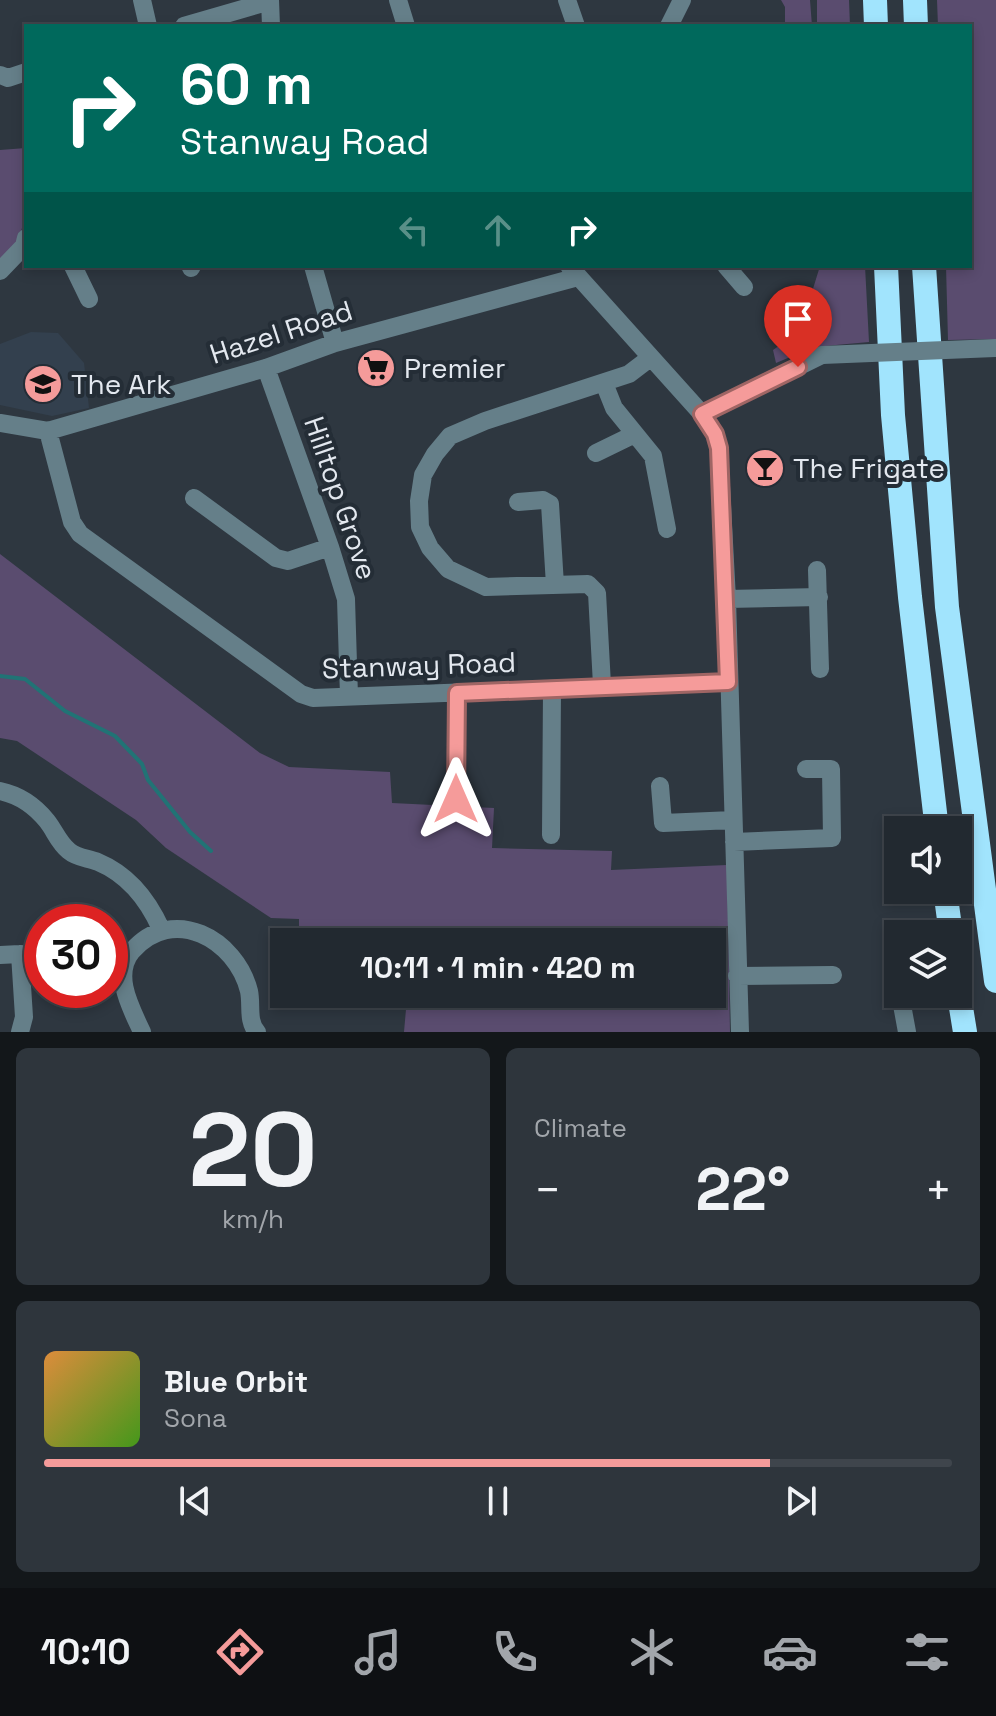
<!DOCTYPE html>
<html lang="en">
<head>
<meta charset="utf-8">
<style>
	:root { --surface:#222930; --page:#2e353c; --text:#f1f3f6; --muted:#a2a6ab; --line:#3f454c; --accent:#f59b9a }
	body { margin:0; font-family:"Space Grotesk",sans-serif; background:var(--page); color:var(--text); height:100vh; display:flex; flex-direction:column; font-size:30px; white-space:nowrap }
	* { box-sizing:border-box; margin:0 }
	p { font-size:26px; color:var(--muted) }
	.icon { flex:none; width:44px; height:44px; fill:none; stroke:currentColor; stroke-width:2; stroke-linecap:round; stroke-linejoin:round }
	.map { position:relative; height:1032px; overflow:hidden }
	.panel { display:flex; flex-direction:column; gap:16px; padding:16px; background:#13171a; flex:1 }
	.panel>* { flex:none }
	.banner { position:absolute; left:24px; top:24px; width:948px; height:244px; border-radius:0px; box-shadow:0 4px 12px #0003,0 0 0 2px var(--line); background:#00695c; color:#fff; overflow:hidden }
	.tools { position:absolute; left:884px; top:816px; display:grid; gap:16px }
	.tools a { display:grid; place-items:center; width:88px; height:88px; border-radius:0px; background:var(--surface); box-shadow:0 4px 12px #0003,0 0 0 2px var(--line); font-size:40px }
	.speed { position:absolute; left:24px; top:904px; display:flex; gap:16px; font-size:40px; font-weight:700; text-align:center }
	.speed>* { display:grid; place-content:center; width:104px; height:104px; border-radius:50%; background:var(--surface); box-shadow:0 4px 12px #0003,0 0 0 2px var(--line); line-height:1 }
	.speed .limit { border:12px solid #d22; background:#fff; color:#111 }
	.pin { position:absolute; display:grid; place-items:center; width:68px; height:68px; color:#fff; margin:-82px -34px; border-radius:50% 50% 50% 0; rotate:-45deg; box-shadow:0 0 8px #0007 }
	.pin .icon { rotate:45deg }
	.me { position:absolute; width:88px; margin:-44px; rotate:0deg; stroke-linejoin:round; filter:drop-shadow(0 0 6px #0008) }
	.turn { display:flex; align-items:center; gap:28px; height:168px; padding:0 24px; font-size:36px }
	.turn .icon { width:104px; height:104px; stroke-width:2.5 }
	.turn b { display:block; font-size:56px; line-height:68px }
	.lanes { display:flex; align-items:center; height:76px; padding:0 24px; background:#0003; justify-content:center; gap:40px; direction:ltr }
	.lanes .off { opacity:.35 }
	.big { font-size:60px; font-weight:700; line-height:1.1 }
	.panel .widget { flex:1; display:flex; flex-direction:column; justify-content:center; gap:12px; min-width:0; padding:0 28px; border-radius:12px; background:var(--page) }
	.panel .dial { align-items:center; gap:0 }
	.dial b { font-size:104px; line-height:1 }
	.song { display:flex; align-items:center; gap:24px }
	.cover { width:96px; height:96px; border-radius:12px; background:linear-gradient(135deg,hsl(30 70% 55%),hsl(100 70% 35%)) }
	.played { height:8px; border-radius:4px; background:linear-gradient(90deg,var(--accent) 80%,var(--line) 80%) }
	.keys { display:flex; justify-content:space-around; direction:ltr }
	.heat { display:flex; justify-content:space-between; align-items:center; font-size:44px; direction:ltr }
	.panel .tiles { flex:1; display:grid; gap:16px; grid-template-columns:1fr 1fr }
	.widget:last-child { grid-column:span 2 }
	.trip { position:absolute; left:270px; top:928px; width:456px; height:80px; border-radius:0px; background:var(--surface); box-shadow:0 4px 12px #0003,0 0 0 2px var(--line); font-weight:700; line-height:80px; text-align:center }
	.dock { display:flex; height:128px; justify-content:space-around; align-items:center; background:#0e1013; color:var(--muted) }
	.dock .icon { width:56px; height:56px }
	.dock .current { color:var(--accent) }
	.dock b { font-size:36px; color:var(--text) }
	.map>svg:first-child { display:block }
</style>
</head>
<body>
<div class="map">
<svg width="996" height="1032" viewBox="0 0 996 1032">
	<rect width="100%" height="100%" fill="#2e3740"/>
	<path fill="#33404e" d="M 31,332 L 58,333 L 84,363 L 89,408 L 52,416 L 0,405 L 0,344 Z"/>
	<path fill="#5a4c6f" d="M 781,0 L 810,0 L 812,26 L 785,26 L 785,7 Z
		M 817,0 L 849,0 L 850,26 L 817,26 Z
		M 937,0 L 996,0 L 996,339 L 948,340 L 946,266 L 970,266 L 970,26 L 938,26 Z
		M 26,148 L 26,214 L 18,242 L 0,263 L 0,150 Z
		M 820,266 L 865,266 L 869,342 L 814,347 L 776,363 L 773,350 L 812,323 L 812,292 Z
		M 0,554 L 260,753 L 289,767 L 390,772 L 392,803 L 494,808 L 492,848 L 612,851 L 611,870 L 727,865 L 730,1032 L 404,1032 L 407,998 L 349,994 L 712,994 L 712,942 L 299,942 L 299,919 L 271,918 L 166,848 L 136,820 L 17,741 L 0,738 Z"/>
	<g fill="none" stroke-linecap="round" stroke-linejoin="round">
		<path stroke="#217375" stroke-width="4" d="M 0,676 L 25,679 L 65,711 L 115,736 L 142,764 L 148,780 L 190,832 L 211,851"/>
		<path stroke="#657f89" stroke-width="18" d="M 142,0 L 148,26
			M 270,0 L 271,26
			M 398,0 L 406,26
			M 567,0 L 576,26
			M 184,26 L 270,1
			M 669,26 L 682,0
			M 0,75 L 8,78 L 26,72
			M 73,266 L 89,299
			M 313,266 L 335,343
			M 569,266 L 702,414 L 715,434 L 719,448 L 727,599 L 740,1032
			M 726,266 L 744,287
			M 191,268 L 192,266
			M 0,271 L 24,246 L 26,238
			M 266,368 L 330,547 L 346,599 L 349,696
			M 604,383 L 614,408 L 653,456 L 667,529
			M 702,414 L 822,355
			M 0,423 L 48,431 L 266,368 L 335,343 L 578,277
			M 48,431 L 72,522 L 80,534 L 301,694 L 313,698 L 728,682
			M 596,453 L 635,434
			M 194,498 L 276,558 L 288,561 L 330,547
			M 518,502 L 543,500 L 550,504 L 555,585
			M 817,570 L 820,669
			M 727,599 L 819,597
			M 602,685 L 597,593 L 588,584 L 486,587 L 448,569 L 430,548 L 420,527 L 419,501 L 423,475 L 435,454 L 450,436 L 485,421 L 629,374 L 650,358
			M 660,786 L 663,823 L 733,820
			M 0,791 C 19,795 35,806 47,821 C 55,831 58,842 69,851 C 77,858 88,858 98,862 C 129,875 148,900 161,929
			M 456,799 L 457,693
			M 551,835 L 552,689
			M 734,842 L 832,838 L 831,769 L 806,769
			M 891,934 L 898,979
			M 0,955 L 20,954 L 42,956
			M 737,976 L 833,975
			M 900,994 L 907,1032
			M 20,1032 L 24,1017 L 20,954
			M 142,1032 C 131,1008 112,975 132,951 C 173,904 236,939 249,991 C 252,1005 247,1021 257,1032"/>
		<path stroke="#a1e4fd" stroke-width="24" d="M 875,0 L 876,26
			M 915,0 L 916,26
			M 886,266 L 893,415 L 910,597 L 937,830
			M 924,266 L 947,607 L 996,981
			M 945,890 L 951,934
			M 958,989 L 965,1032"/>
		<path stroke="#657f89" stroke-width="18" d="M 822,355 L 995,348"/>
	</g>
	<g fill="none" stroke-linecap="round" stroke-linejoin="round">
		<defs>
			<path id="route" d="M 456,799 L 457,693 L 728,682 L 719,448 L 715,434 L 702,414 L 798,367"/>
		</defs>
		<use href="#route" stroke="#9f6564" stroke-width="20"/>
		<use href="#route" stroke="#f59b9a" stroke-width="14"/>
	</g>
	<defs>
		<symbol id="supermarket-disc" viewBox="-11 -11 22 22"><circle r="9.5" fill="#f59b9a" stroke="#242d36"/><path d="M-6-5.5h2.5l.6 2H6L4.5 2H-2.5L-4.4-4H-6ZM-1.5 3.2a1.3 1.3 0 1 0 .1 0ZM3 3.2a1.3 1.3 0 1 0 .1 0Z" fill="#111"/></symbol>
		<symbol id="school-disc" viewBox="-11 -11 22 22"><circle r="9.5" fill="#f59b9a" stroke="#242d36"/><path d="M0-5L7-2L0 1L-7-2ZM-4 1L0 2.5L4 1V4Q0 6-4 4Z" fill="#111"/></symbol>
		<symbol id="bar-disc" viewBox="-11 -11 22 22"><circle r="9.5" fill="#f59b9a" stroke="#242d36"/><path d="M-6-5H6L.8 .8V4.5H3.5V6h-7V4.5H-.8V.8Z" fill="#111"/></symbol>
	</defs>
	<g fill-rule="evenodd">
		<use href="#supermarket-disc" x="354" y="346" width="44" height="44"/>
		<use href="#school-disc" x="21" y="362" width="44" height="44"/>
		<use href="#bar-disc" x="743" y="446" width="44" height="44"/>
	</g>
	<g text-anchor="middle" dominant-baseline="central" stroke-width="8" stroke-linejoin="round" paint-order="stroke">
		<g font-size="28" fill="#e3e8ef" stroke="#242d36">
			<text transform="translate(281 332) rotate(-18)">Hazel Road</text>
			<text transform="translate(341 498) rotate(71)">Hilltop Grove</text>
			<text transform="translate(419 665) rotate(-2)">Stanway Road</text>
		</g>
		<g font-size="28" fill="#e3e8ef" stroke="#242d36" text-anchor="start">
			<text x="404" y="368">Premier</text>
			<text x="71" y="384">The Ark</text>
			<text x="793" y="468">The Frigate</text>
		</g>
	</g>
</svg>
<div class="tools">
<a><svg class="icon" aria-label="sound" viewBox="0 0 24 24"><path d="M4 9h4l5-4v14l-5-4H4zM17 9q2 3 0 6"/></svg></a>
<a><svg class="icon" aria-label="layers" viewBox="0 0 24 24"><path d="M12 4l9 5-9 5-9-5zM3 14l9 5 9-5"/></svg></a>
</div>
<div class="speed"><div class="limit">30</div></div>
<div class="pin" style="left:798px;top:367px;background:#d93025"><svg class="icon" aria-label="arrive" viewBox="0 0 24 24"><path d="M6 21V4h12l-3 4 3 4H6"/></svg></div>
<svg class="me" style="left:456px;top:799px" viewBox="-20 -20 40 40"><path d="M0-17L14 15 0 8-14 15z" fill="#f59b9a" stroke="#fff" stroke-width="4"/></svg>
<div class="trip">10:11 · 1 min · 420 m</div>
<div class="banner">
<div class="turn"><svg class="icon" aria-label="right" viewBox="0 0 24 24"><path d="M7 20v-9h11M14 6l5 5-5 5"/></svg><div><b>60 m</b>Stanway Road</div></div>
<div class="lanes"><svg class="icon off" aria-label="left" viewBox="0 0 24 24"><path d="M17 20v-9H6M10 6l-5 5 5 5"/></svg><svg class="icon off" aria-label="ahead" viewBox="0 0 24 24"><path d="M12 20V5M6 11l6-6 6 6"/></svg><svg class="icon" aria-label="right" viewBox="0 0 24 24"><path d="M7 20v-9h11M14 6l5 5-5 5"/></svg></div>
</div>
</div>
<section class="panel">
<div class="tiles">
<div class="widget dial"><b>20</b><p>km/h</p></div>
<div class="widget"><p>Climate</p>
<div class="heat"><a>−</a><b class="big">22°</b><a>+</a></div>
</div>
<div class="widget">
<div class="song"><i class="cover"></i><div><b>Blue Orbit</b><p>Sona</p></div></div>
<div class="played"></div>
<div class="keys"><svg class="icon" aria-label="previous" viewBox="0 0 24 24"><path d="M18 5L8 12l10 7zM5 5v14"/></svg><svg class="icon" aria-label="pause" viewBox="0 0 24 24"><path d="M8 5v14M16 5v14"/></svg><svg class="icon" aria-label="next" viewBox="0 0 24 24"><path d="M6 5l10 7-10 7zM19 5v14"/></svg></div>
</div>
</div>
</section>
<nav class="dock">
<b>10:10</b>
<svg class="icon current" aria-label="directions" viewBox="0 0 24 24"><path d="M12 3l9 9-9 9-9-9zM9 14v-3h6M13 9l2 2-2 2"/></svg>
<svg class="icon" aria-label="music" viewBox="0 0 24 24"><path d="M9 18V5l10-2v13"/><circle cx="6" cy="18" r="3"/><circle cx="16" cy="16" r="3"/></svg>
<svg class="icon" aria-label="phone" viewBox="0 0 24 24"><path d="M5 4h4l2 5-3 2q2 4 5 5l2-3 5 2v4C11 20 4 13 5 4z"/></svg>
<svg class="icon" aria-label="climate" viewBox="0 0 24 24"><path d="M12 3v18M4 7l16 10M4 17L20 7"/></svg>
<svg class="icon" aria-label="car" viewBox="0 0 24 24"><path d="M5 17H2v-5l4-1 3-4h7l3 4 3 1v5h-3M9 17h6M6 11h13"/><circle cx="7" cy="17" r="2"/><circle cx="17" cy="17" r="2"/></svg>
<svg class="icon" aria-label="filters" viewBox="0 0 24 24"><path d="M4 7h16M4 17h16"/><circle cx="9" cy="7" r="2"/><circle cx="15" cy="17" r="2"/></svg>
</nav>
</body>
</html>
